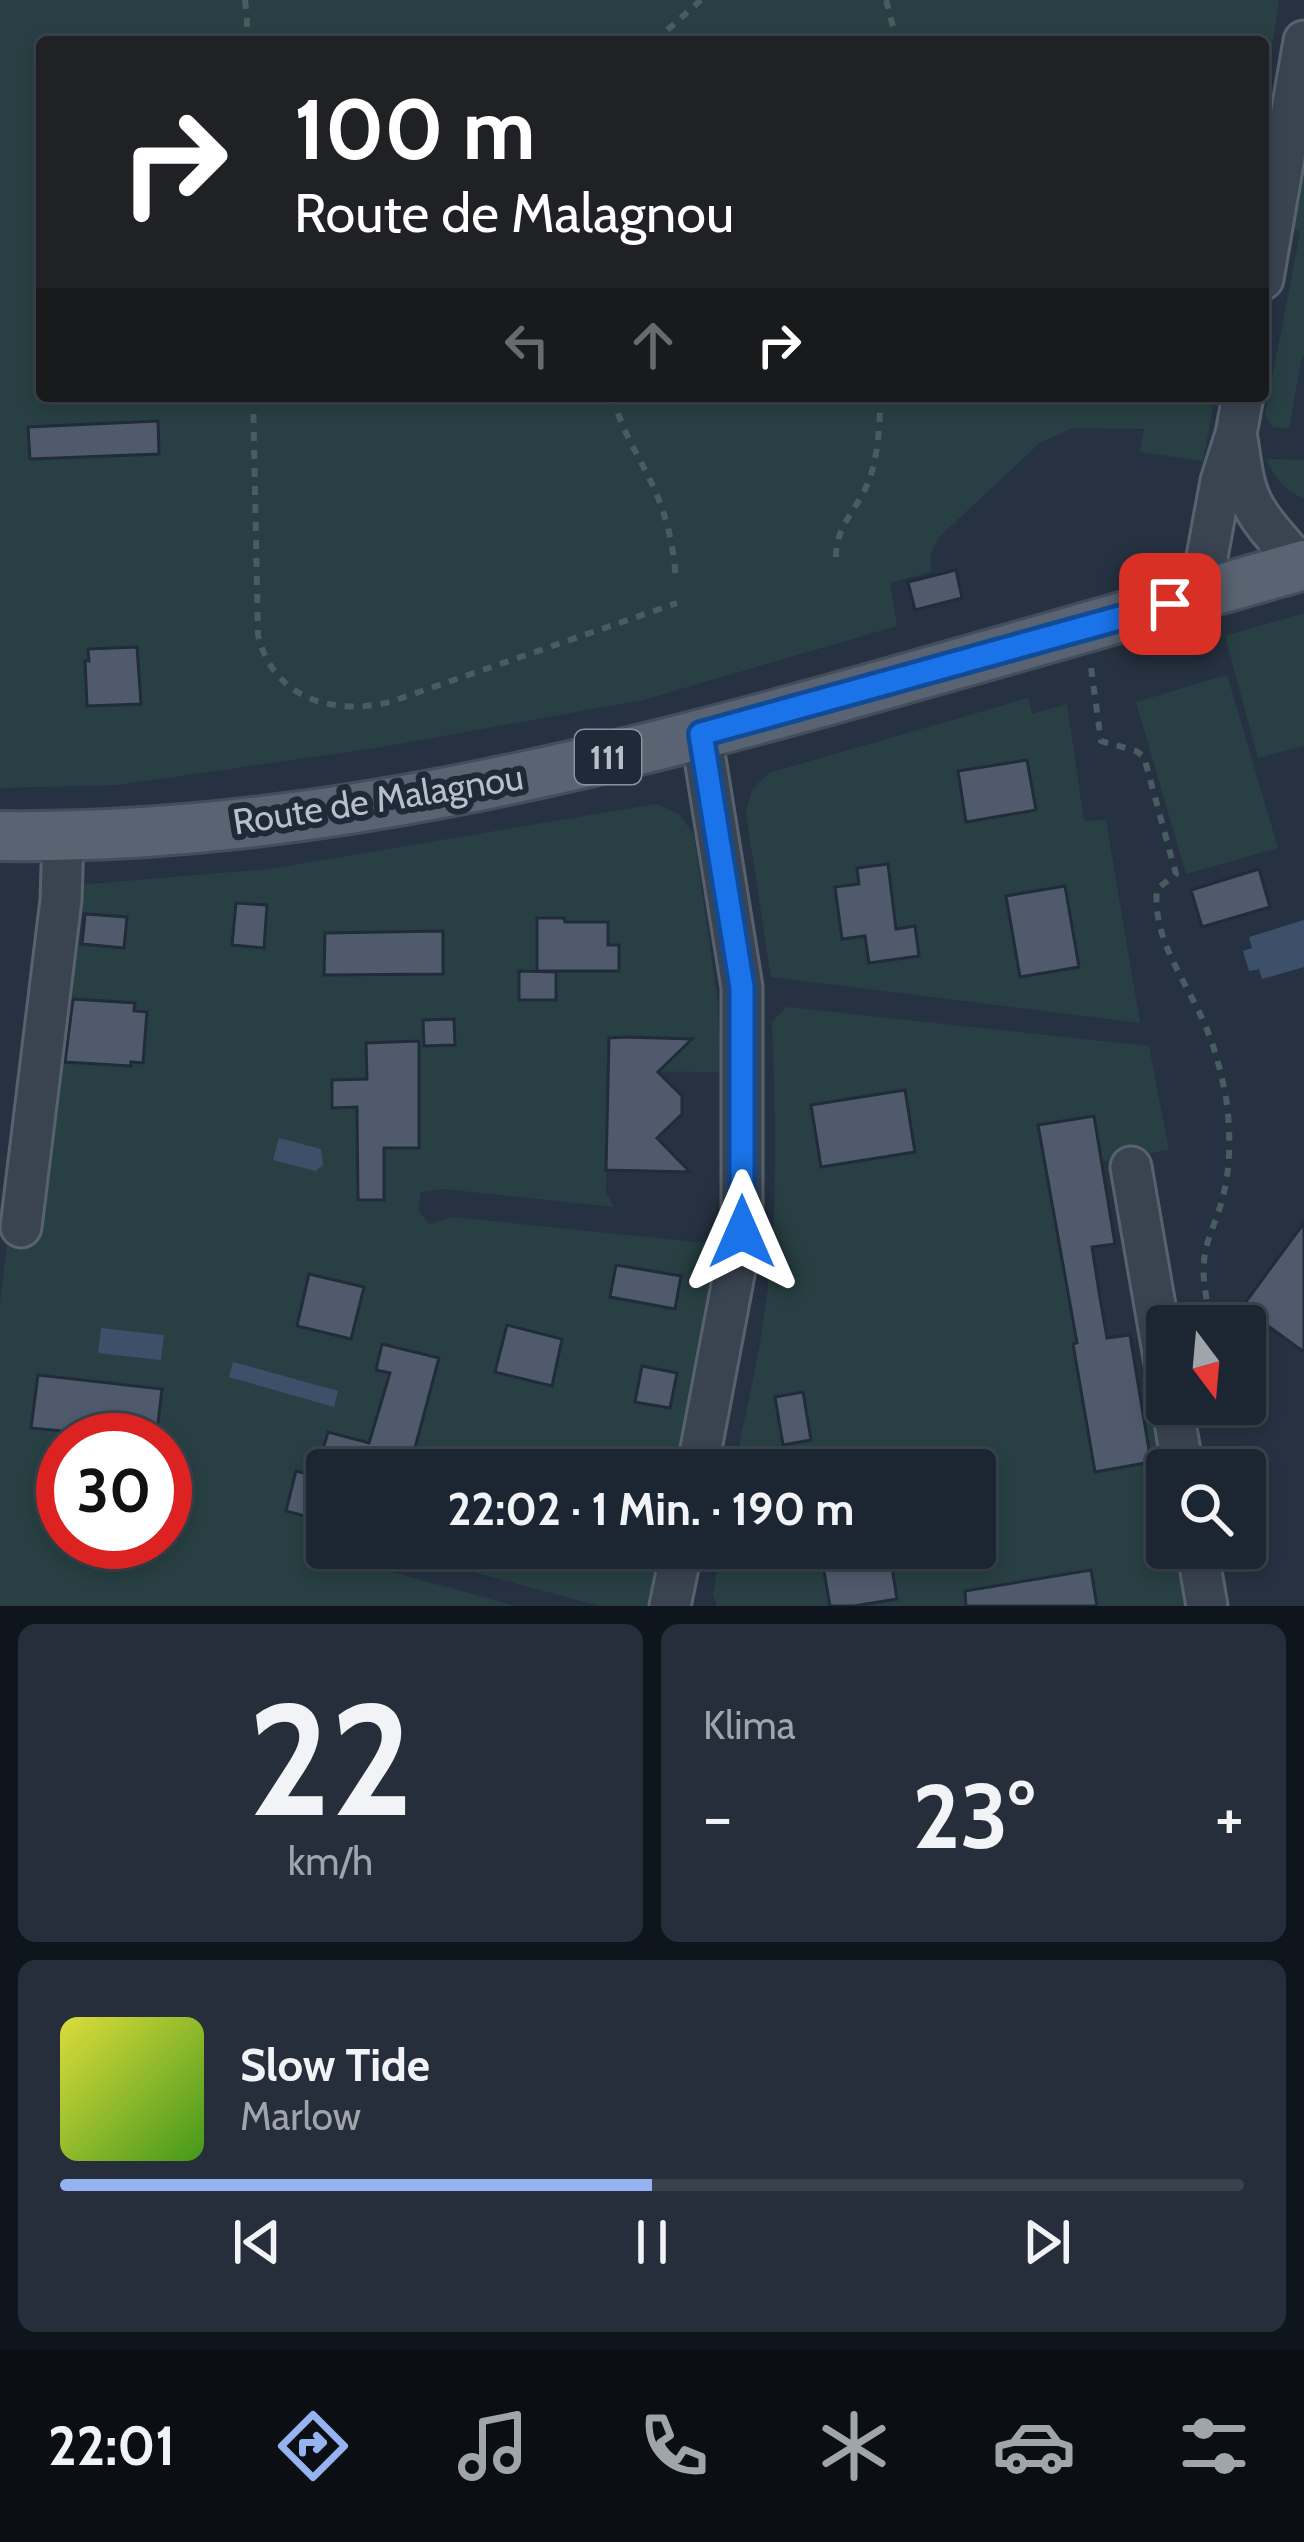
<!DOCTYPE html>
<html lang="de">
<head>
<meta charset="utf-8">
<style>
	:root { --surface:#1c2632; --page:#252e3a; --text:#f1f3f6; --muted:#a0a5ac; --line:#3a434d; --accent:#95b2f1 }
	body { margin:0; font-family:Cabin,sans-serif; background:var(--page); color:var(--text); height:100vh; display:flex; flex-direction:column; font-size:45px; white-space:nowrap }
	* { box-sizing:border-box; margin:0 }
	p { font-size:39px; color:var(--muted) }
	.icon { flex:none; width:66px; height:66px; fill:none; stroke:currentColor; stroke-width:2; stroke-linecap:round; stroke-linejoin:round }
	.map { position:relative; height:1606px; overflow:hidden }
	.drawer { display:flex; flex-direction:column; gap:18px; padding:18px; background:#0f151c; flex:1 }
	.drawer>* { flex:none }
	.guide { position:absolute; left:36px; top:36px; width:1233px; height:366px; border-radius:12px; box-shadow:0 6px 18px #0003,0 0 0 3px var(--line); background:#202124; color:#fff; overflow:hidden }
	.needle { width:78px; rotate:164deg }
	.controls { position:absolute; left:1146px; top:1305px; display:grid; gap:24px }
	.controls a { display:grid; place-items:center; width:120px; height:120px; border-radius:12px; background:var(--surface); box-shadow:0 6px 18px #0003,0 0 0 3px var(--line); font-size:60px }
	.speed { position:absolute; left:36px; top:1413px; display:flex; gap:24px; font-size:60px; font-weight:700; text-align:center }
	.speed>* { display:grid; place-content:center; width:156px; height:156px; border-radius:50%; background:var(--surface); box-shadow:0 6px 18px #0003,0 0 0 3px var(--line); line-height:1 }
	.speed .limit { border:18px solid #d22; background:#fff; color:#111 }
	.pin { position:absolute; display:grid; place-items:center; width:102px; height:102px; color:#fff; margin:-51px; border-radius:24px; box-shadow:0 6px 18px #0006 }
	.me { position:absolute; width:132px; margin:-66px; rotate:0deg; stroke-linejoin:round; filter:drop-shadow(0 0 9px #0008) }
	.turn { display:flex; align-items:center; gap:42px; height:252px; padding:0 60px; font-size:54px }
	.turn .icon { width:156px; height:156px; stroke-width:2.5 }
	.turn b { display:block; font-size:84px; line-height:102px }
	.lanes { display:flex; align-items:center; height:114px; padding:0 60px; background:#0003; justify-content:center; gap:60px; direction:ltr }
	.lanes .off { opacity:.35 }
	.big { font-size:90px; font-weight:700; line-height:1.1 }
	.drawer .widget { flex:1; display:flex; flex-direction:column; justify-content:center; gap:18px; min-width:0; padding:0 42px; border-radius:18px; background:var(--page) }
	.drawer .dial { align-items:center; gap:0 }
	.dial b { font-size:156px; line-height:1 }
	.song { display:flex; align-items:center; gap:36px }
	.cover { width:144px; height:144px; border-radius:18px; background:linear-gradient(135deg,hsl(60 70% 55%),hsl(100 70% 35%)) }
	.played { height:12px; border-radius:6px; background:linear-gradient(90deg,var(--accent) 50%,var(--line) 50%) }
	.keys { display:flex; justify-content:space-around; direction:ltr }
	.heat { display:flex; justify-content:space-between; align-items:center; font-size:66px; direction:ltr }
	.drawer .tiles { flex:1; display:grid; gap:18px; grid-template-columns:1fr 1fr }
	.widget:last-child { grid-column:span 2 }
	.trip { position:absolute; left:306px; top:1449px; width:690px; height:120px; border-radius:12px; background:var(--surface); box-shadow:0 6px 18px #0003,0 0 0 3px var(--line); font-weight:700; line-height:120px; text-align:center }
	.tabs { display:flex; height:192px; justify-content:space-around; align-items:center; background:#0b0f14; color:var(--muted) }
	.tabs .icon { width:84px; height:84px }
	.tabs .on { color:var(--accent) }
	.tabs b { font-size:54px; color:var(--text) }
	.map>svg:first-child { display:block }
</style>
</head>
<body>
<div class="map">
<svg width="1304" height="1606" viewBox="0 0 1304 1606">
	<rect width="100%" height="100%" fill="#263242"/>
	<path fill="#284043" fill-rule="evenodd" d="M 0,0 L 1279,0 L 1263,102 L 1263,42 L 42,42 L 42,396 L 1215,396 L 1203,461 L 1140,452 L 1144,429 L 1072,428 L 1040,443 L 939,537 L 930,556 L 931,572 L 890,583 L 897,626 L 643,700 L 376,748 L 117,785 L 0,788 Z
		M 1304,169 L 1304,356 L 1302,356 L 1289,429 L 1273,427 L 1265,415 L 1300,233 L 1292,226 Z
		M 1266,459 L 1304,460 L 1304,498 C 1284,492 1276,477 1266,459 Z
		M 1304,613 L 1304,746 L 1258,758 L 1225,636 Z
		M 1227,675 L 1278,848 L 1186,874 L 1136,702 Z
		M 1028,698 L 1032,714 L 1067,704 L 1084,821 L 1106,820 L 1140,1023 L 771,977 L 746,813 L 752,789 L 769,773 Z
		M 656,804 L 679,814 L 694,835 L 718,1004 L 721,1072 L 608,1071 L 606,1192 L 614,1207 L 443,1189 L 421,1192 L 418,1210 L 429,1224 L 453,1217 L 716,1244 L 676,1470 L 327,1470 L 327,1548 L 363,1548 L 360,1563 L 515,1606 L 0,1606 L 0,1304 L 9,1226 L 68,956 L 82,944 L 85,914 L 73,902 L 78,885 L 269,869 ZM 63,1440 L 165,1440 L 165,1542 L 63,1542 Z
		M 787,1007 L 1149,1046 L 1169,1150 L 1101,1162 L 1093,1116 L 1038,1126 L 1077,1343 L 1096,1472 L 1151,1462 L 1142,1408 L 1160,1404 L 1167,1470 L 1167,1548 L 1184,1548 L 1192,1606 L 717,1606 L 713,1594 L 721,1548 L 975,1548 L 975,1470 L 734,1470 C 744,1419 757,1368 764,1316 C 779,1220 776,1119 772,1022 Z
		M 401,1548 L 661,1548 L 649,1606 L 600,1606 L 417,1557 Z"/>
	<path fill="#3c506a" d="M 1304,920 L 1304,967 L 1262,979 L 1259,969 L 1249,971 L 1243,951 L 1252,948 L 1249,937 Z
		M 279,1138 L 321,1149 L 323,1165 L 316,1171 L 273,1160 Z
		M 101,1328 L 164,1335 L 161,1360 L 98,1353 Z
		M 233,1362 L 338,1391 L 334,1407 L 229,1377 Z"/>
	<path fill="#4f5b6d" stroke="#212b39" stroke-width="3" d="M 158,421 L 159,454 L 30,459 L 28,427 Z
		M 956,570 L 962,598 L 915,610 L 908,582 Z
		M 137,647 L 141,704 L 87,706 L 85,661 L 89,661 L 88,649 Z
		M 1027,760 L 1036,810 L 966,822 L 958,771 Z
		M 888,864 L 896,929 L 915,926 L 919,956 L 869,963 L 865,936 L 842,939 L 835,887 L 859,884 L 857,868 Z
		M 1259,869 L 1270,907 L 1202,927 L 1191,890 Z
		M 1065,886 L 1079,967 L 1020,977 L 1006,896 Z
		M 236,903 L 267,905 L 264,948 L 232,945 Z
		M 85,914 L 127,917 L 124,948 L 82,944 Z
		M 537,918 L 564,918 L 565,922 L 608,922 L 608,945 L 619,945 L 619,971 L 537,971 Z
		M 443,931 L 443,974 L 324,975 L 325,933 Z
		M 519,971 L 556,972 L 556,1000 L 519,1000 Z
		M 73,999 L 135,1003 L 134,1011 L 147,1012 L 143,1063 L 131,1062 L 131,1066 L 65,1062 Z
		M 454,1019 L 455,1045 L 424,1046 L 423,1020 Z
		M 624,1037 L 692,1039 L 658,1072 L 682,1096 L 682,1114 L 657,1138 L 690,1172 L 606,1170 L 609,1038 Z
		M 419,1041 L 419,1148 L 384,1148 L 384,1200 L 358,1200 L 357,1107 L 332,1108 L 332,1080 L 367,1079 L 366,1043 Z
		M 905,1090 L 915,1152 L 821,1167 L 811,1105 Z
		M 1094,1116 L 1115,1244 L 1092,1247 L 1099,1292 L 1107,1338 L 1130,1335 L 1151,1462 L 1095,1472 L 1073,1344 L 1077,1343 L 1038,1125 Z
		M 1304,1223 L 1304,1352 L 1242,1307 Z
		M 616,1265 L 681,1276 L 675,1309 L 610,1297 Z
		M 309,1274 L 364,1287 L 351,1339 L 297,1326 Z
		M 507,1325 L 562,1339 L 552,1386 L 495,1372 Z
		M 382,1344 L 439,1358 L 413,1455 L 435,1462 L 434,1470 L 317,1470 L 328,1432 L 369,1443 L 390,1373 L 376,1370 Z
		M 642,1366 L 677,1373 L 670,1408 L 635,1402 Z
		M 38,1375 L 162,1389 L 156,1440 L 31,1428 Z
		M 803,1392 L 811,1440 L 783,1445 L 775,1397 Z
		M 296,1471 L 327,1479 L 327,1522 L 286,1511 Z
		M 858,1548 L 885,1548 L 886,1556 L 890,1555 L 897,1599 L 854,1606 L 830,1606 L 823,1566 L 859,1561 Z
		M 1091,1570 L 1097,1606 L 966,1606 L 965,1591 Z"/>
	<g fill="none" stroke-linecap="round" stroke-linejoin="round">
		<defs>
			<path id="minor" d="M 1263,279 L 1304,41
				M 1237,439 C 1241,461 1242,485 1253,505 C 1264,527 1285,546 1301,566
				M 1200,595 L 1221,481 L 1236,434 L 1243,396
				M 1131,1167 L 1167,1375
				M 21,1227 L 61,900 L 63,837
				M 1172,1404 L 1183,1470
				M 697,1470 L 742,1232 L 742,987 L 701,734
				M 1197,1548 L 1207,1606
				M 670,1606 L 682,1548"/>
			<path id="major" d="M 0,836 C 303,840 603,764 893,682 C 1030,643 1167,605 1304,565"/>
		</defs>
		<use href="#minor" stroke="#58626f" stroke-width="45"/>
		<use href="#major" stroke="#444d5b" stroke-width="54"/>
		<path stroke="#475d5f" stroke-width="6" stroke-dasharray="9 9" stroke-linecap="butt" d="M 245,0 L 247,20 L 246,42
			M 886,0 L 897,42
			M 654,42 L 701,0
			M 253,396 L 258,635 C 273,698 332,716 390,702 L 677,603
			M 613,396 C 620,428 639,456 653,486 C 667,516 674,548 676,581
			M 836,557 C 835,526 859,508 869,480 C 879,454 879,424 881,396
			M 1091,668 L 1101,741 L 1136,751 L 1144,757 L 1176,874 L 1157,889 C 1152,936 1183,977 1202,1018 C 1214,1044 1221,1071 1226,1098 C 1231,1131 1231,1168 1222,1200 C 1217,1220 1205,1241 1204,1262 C 1202,1284 1208,1305 1212,1326"/>
		<use href="#minor" stroke="#3a4451" stroke-width="39"/>
		<use href="#major" stroke="#596371" stroke-width="48"/>
	</g>
	<g fill="none" stroke-linecap="round" stroke-linejoin="round">
		<defs>
			<path id="route" d="M 742,1232 L 742,987 L 701,734 L 1170,604"/>
		</defs>
		<use href="#route" stroke="#114b97" stroke-width="30"/>
		<use href="#route" stroke="#1a73e8" stroke-width="21"/>
	</g>
	<g text-anchor="middle" dominant-baseline="central" stroke-width="12" stroke-linejoin="round" paint-order="stroke">
		<rect fill="#1f2937" stroke="#89929f" stroke-width="3" x="575" y="730" width="66" height="54" rx="9"/>
		<g font-size="33" font-weight="bold" fill="#b7bfcc">
			<text x="608" y="757">111</text>
		</g>
		<g font-size="36" fill="#b7bfcc" stroke="#1f2937">
			<text transform="translate(378 799) rotate(-9)">Route de Malagnou</text>
		</g>
	</g>
</svg>
<div class="controls">
<a><svg class="needle" viewBox="-14 -14 28 28"><path d="M0-13l5 13h-10z" fill="#e53935"/><path d="M0 13l5-13h-10z" fill="#a0a5ac"/></svg></a>
<a><svg class="icon" aria-label="search" viewBox="0 0 24 24"><circle cx="10" cy="10" r="6"/><path d="M15 15l6 6"/></svg></a>
</div>
<div class="speed"><div class="limit">30</div></div>
<div class="pin" style="left:1170px;top:604px;background:#d93025"><svg class="icon" aria-label="arrive" viewBox="0 0 24 24"><path d="M6 21V4h12l-3 4 3 4H6"/></svg></div>
<svg class="me" style="left:742px;top:1232px" viewBox="-20 -20 40 40"><path d="M0-17L14 15 0 8-14 15z" fill="#1a73e8" stroke="#fff" stroke-width="4"/></svg>
<div class="trip">22:02 · 1 Min. · 190 m</div>
<div class="guide">
<div class="turn"><svg class="icon" aria-label="right" viewBox="0 0 24 24"><path d="M7 20v-9h11M14 6l5 5-5 5"/></svg><div><b>100 m</b>Route de Malagnou</div></div>
<div class="lanes"><svg class="icon off" aria-label="left" viewBox="0 0 24 24"><path d="M17 20v-9H6M10 6l-5 5 5 5"/></svg><svg class="icon off" aria-label="ahead" viewBox="0 0 24 24"><path d="M12 20V5M6 11l6-6 6 6"/></svg><svg class="icon" aria-label="right" viewBox="0 0 24 24"><path d="M7 20v-9h11M14 6l5 5-5 5"/></svg></div>
</div>
</div>
<section class="drawer">
<div class="tiles">
<div class="widget dial"><b>22</b><p>km/h</p></div>
<div class="widget"><p>Klima</p>
<div class="heat"><a>−</a><b class="big">23°</b><a>+</a></div>
</div>
<div class="widget">
<div class="song"><i class="cover"></i><div><b>Slow Tide</b><p>Marlow</p></div></div>
<div class="played"></div>
<div class="keys"><svg class="icon" aria-label="previous" viewBox="0 0 24 24"><path d="M18 5L8 12l10 7zM5 5v14"/></svg><svg class="icon" aria-label="pause" viewBox="0 0 24 24"><path d="M8 5v14M16 5v14"/></svg><svg class="icon" aria-label="next" viewBox="0 0 24 24"><path d="M6 5l10 7-10 7zM19 5v14"/></svg></div>
</div>
</div>
</section>
<nav class="tabs">
<b>22:01</b>
<svg class="icon on" aria-label="directions" viewBox="0 0 24 24"><path d="M12 3l9 9-9 9-9-9zM9 14v-3h6M13 9l2 2-2 2"/></svg>
<svg class="icon" aria-label="music" viewBox="0 0 24 24"><path d="M9 18V5l10-2v13"/><circle cx="6" cy="18" r="3"/><circle cx="16" cy="16" r="3"/></svg>
<svg class="icon" aria-label="phone" viewBox="0 0 24 24"><path d="M5 4h4l2 5-3 2q2 4 5 5l2-3 5 2v4C11 20 4 13 5 4z"/></svg>
<svg class="icon" aria-label="climate" viewBox="0 0 24 24"><path d="M12 3v18M4 7l16 10M4 17L20 7"/></svg>
<svg class="icon" aria-label="car" viewBox="0 0 24 24"><path d="M5 17H2v-5l4-1 3-4h7l3 4 3 1v5h-3M9 17h6M6 11h13"/><circle cx="7" cy="17" r="2"/><circle cx="17" cy="17" r="2"/></svg>
<svg class="icon" aria-label="filters" viewBox="0 0 24 24"><path d="M4 7h16M4 17h16"/><circle cx="9" cy="7" r="2"/><circle cx="15" cy="17" r="2"/></svg>
</nav>
</body>
</html>
